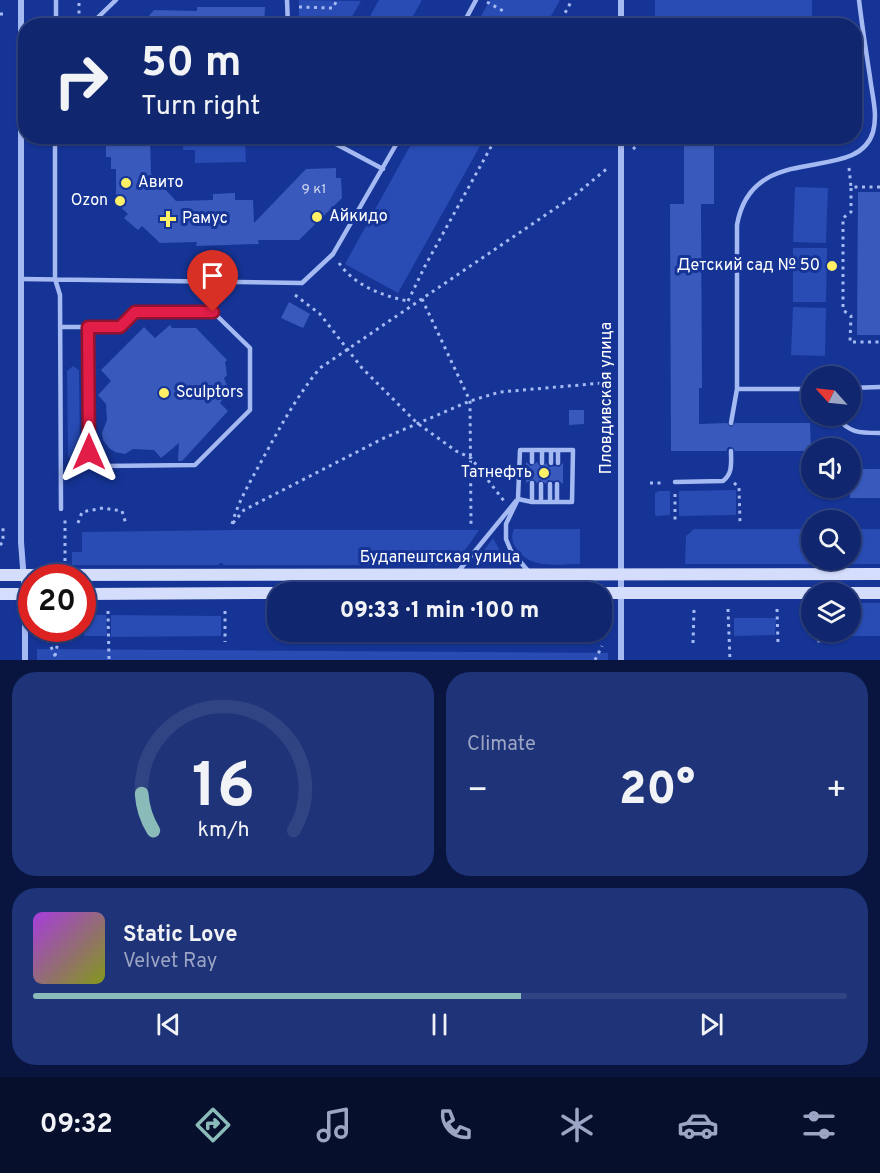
<!DOCTYPE html>
<html lang="en">
<head>
<meta charset="utf-8">
<style>
	:root { --surface:#102770; --page:#1e3378; --text:#f1f3f6; --muted:#9ca5c3; --line:#304483; --accent:#8bbbb9 }
	body { margin:0; font-family:Overpass,sans-serif; background:var(--page); color:var(--text); height:100vh; display:flex; flex-direction:column; font-size:22px; white-space:nowrap }
	* { box-sizing:border-box; margin:0 }
	p { font-size:20px; color:var(--muted) }
	.icon { flex:none; width:33px; height:33px; fill:none; stroke:currentColor; stroke-width:2; stroke-linecap:round; stroke-linejoin:round }
	.map { position:relative; height:660px; overflow:hidden }
	.drawer { display:flex; flex-direction:column; gap:12px; padding:12px; background:#09153e; flex:1 }
	.drawer>* { flex:none }
	.top-card { position:absolute; left:18px; top:18px; width:844px; height:126px; border-radius:24px; box-shadow:0 2px 4px #0004,0 0 0 2px var(--line); background:#102770; color:var(--text); overflow:hidden }
	.needle { width:39px; rotate:297deg }
	.controls { position:absolute; left:801px; top:366px; display:grid; gap:12px }
	.controls a { display:grid; place-items:center; width:60px; height:60px; border-radius:50%; background:var(--surface); box-shadow:0 2px 4px #0004,0 0 0 2px var(--line); font-size:30px }
	.speed { position:absolute; left:18px; top:564px; display:flex; gap:12px; font-size:30px; font-weight:700; text-align:center }
	.speed>* { display:grid; place-content:center; width:78px; height:78px; border-radius:50%; background:var(--surface); box-shadow:0 2px 4px #0004,0 0 0 2px var(--line); line-height:1 }
	.speed .limit { border:9px solid #d22; background:#fff; color:#111 }
	.pin { position:absolute; display:grid; place-items:center; width:51px; height:51px; color:#fff; margin:-62px -26px; border-radius:50% 50% 50% 0; rotate:-45deg; box-shadow:0 0 6px #0007 }
	.pin .icon { rotate:45deg }
	.me { position:absolute; width:66px; margin:-33px; rotate:0deg; stroke-linejoin:round; filter:drop-shadow(0 0 4px #0008) }
	.turn { display:flex; align-items:center; gap:21px; height:126px; padding:0 24px; font-size:27px }
	.turn .icon { width:78px; height:78px; stroke-width:2.5 }
	.turn b { display:block; font-size:42px; line-height:51px }
	.big { font-size:45px; font-weight:800; line-height:1.1 }
	.drawer .card { flex:1; display:flex; flex-direction:column; justify-content:center; gap:9px; min-width:0; padding:0 21px; border-radius:24px; background:var(--page) }
	.drawer .dial { align-items:center; gap:0 }
	.dial svg { height:156px; overflow:visible; fill:none; stroke:var(--line); stroke-width:7; stroke-linecap:round; text-anchor:middle }
	.dial text { fill:var(--text); stroke:none }
	.song { display:flex; align-items:center; gap:18px }
	.cover { width:72px; height:72px; border-radius:9px; background:linear-gradient(135deg,hsl(280 70% 55%),hsl(70 70% 35%)) }
	.played { height:6px; border-radius:3px; background:linear-gradient(90deg,var(--accent) 60%,var(--line) 60%) }
	.keys { display:flex; justify-content:space-around; direction:ltr }
	.heat { display:flex; justify-content:space-between; align-items:center; font-size:33px; direction:ltr }
	.drawer .tiles { flex:1; display:grid; gap:12px; grid-template-columns:1fr 1fr }
	.card:last-child { grid-column:span 2 }
	.trip { position:absolute; left:267px; top:582px; width:345px; height:60px; border-radius:24px; background:var(--surface); box-shadow:0 2px 4px #0004,0 0 0 2px var(--line); font-weight:800; line-height:60px; text-align:center }
	.tab-bar { display:flex; height:96px; justify-content:space-around; align-items:center; background:#06102d; color:var(--muted) }
	.tab-bar .icon { width:42px; height:42px }
	.tab-bar .current { color:var(--accent) }
	.tab-bar b { font-size:27px; color:var(--text) }
	.map>svg:first-child { display:block }
</style>
</head>
<body>
<div class="map">
<svg width="880" height="660" viewBox="0 0 880 660">
	<rect width="100%" height="100%" fill="#153495"/>
	<path fill="#284bb4" d="M 299,0 L 361,1 L 347,25 L 299,26 Z
		M 379,0 L 422,0 L 408,25 L 365,25 Z
		M 490,0 L 560,0 L 546,25 L 476,25 Z
		M 655,0 L 812,0 L 812,25 L 655,25 Z
		M 183,137 L 239,137 L 245,141 L 246,162 L 195,163 L 195,150 L 183,150 Z
		M 415,137 L 485,137 L 398,293 L 345,264 Z
		M 795,187 L 828,188 L 826,243 L 793,242 Z
		M 793,248 L 827,248 L 826,302 L 793,302 Z
		M 793,307 L 826,308 L 825,356 L 791,355 Z
		M 73,366 L 79,370 L 80,456 L 73,461 L 68,456 L 67,371 Z
		M 736,490 L 736,515 L 679,516 L 679,491 Z
		M 659,491 L 670,491 L 670,515 L 656,516 L 655,514 L 655,493 Z
		M 514,529 L 580,529 L 580,564 C 558,564 530,570 516,548 C 512,542 511,536 514,529 Z
		M 694,529 L 811,529 L 812,560 L 850,560 L 851,529 L 880,529 L 880,564 L 685,564 L 686,536 Z
		M 232,530 L 479,530 C 468,546 459,563 437,565 L 223,565 L 223,563 L 220,563 L 219,565 L 72,565 L 72,552 L 82,552 L 82,532 Z
		M 493,538 L 500,551 L 498,552 L 499,554 L 501,554 L 507,564 L 478,564 L 478,559 Z
		M 851,603 L 880,603 L 880,636 L 824,636 L 822,632 L 850,632 Z
		M 84,615 L 106,615 L 107,636 L 84,636 Z
		M 111,615 L 221,616 L 221,636 L 111,637 Z
		M 734,618 L 776,618 L 775,635 L 734,636 Z
		M 429,632 L 554,632 L 554,637 L 429,636 Z
		M 37,649 L 608,653 L 608,660 L 37,660 Z"/>
	<path fill="#395abc" d="M 197,7 L 265,7 L 264,26 L 140,26 L 154,10 L 197,11 Z
		M 106,136 L 150,136 L 151,174 L 176,201 L 213,200 L 213,194 L 235,193 L 235,200 L 253,200 L 254,223 L 306,169 L 336,168 L 336,178 L 341,178 L 342,198 L 299,240 L 258,240 L 259,244 L 196,246 L 197,242 L 160,243 L 142,226 L 138,230 L 124,218 L 128,214 L 116,203 L 116,169 L 111,169 L 111,157 L 106,157 Z
		M 684,142 L 714,142 L 714,204 L 701,204 L 702,388 L 699,388 L 699,424 L 727,423 L 731,427 L 735,423 L 810,423 L 811,451 L 735,451 L 732,447 L 728,447 L 726,451 L 671,451 L 670,204 L 684,204 Z
		M 858,192 L 880,192 L 880,335 L 857,335 Z
		M 289,302 L 310,314 L 303,328 L 281,318 Z
		M 170,325 L 172,328 L 196,328 L 227,360 L 225,362 L 227,375 L 224,378 L 229,390 L 220,403 L 228,411 L 182,461 L 178,461 L 179,443 L 161,458 L 154,450 L 133,449 L 125,454 L 115,452 L 109,448 L 103,440 L 102,433 L 107,420 L 106,404 L 98,395 L 111,381 L 101,370 L 144,327 L 155,338 Z
		M 569,410 L 584,410 L 584,424 L 569,425 Z
		M 526,462 L 531,466 L 537,462 L 541,467 L 546,463 L 549,467 L 555,466 L 559,467 L 563,463 L 563,484 L 558,480 L 554,481 L 548,480 L 546,484 L 540,480 L 537,483 L 533,479 L 526,483 Z
		M 850,469 L 880,469 L 880,498 L 850,498 Z"/>
	<g fill="none" stroke-linecap="round" stroke-linejoin="round">
		<path stroke="#a5b9f2" stroke-width="3" stroke-dasharray="3 4.5" stroke-linecap="butt" d="M 487,2 L 505,12
			M 299,7 L 333,8 L 337,0
			M 0,14 L 4,14
			M 79,21 L 79,0
			M 558,26 L 572,0
			M 633,149 L 649,136
			M 849,168 L 851,187
			M 880,187 L 851,187 L 851,212 L 843,218 L 843,310 L 851,316 L 850,342 L 880,342
			M 339,263 C 354,285 382,296 408,301
			M 295,295 L 320,314 L 362,368 L 417,423 L 456,451 L 471,458 L 504,501
			M 422,299 L 470,401 L 471,524
			M 408,301 L 425,266 L 497,136
			M 650,483 L 664,483
			M 734,483 L 739,487 L 740,522
			M 675,494 L 675,522
			M 78,523 L 82,512 L 103,508 L 122,511 L 126,524
			M 233,523 L 244,510 L 384,438 L 470,401 L 500,392 L 603,383
			M 232,524 C 238,502 250,482 261,462 C 279,429 296,397 320,368 L 575,195 L 609,167
			M 0,545 L 3,542 L 3,524
			M 65,561 L 65,520
			M 728,609 L 730,660
			M 777,609 L 778,644
			M 108,611 L 109,660
			M 225,611 L 225,642
			M 424,632 L 424,644
			M 818,632 L 819,643
			M 48,640 L 57,660
			M 693,643 L 694,610
			M 55,656 L 61,628
			M 595,660 L 602,646"/>
		<path stroke="#a5b9f2" stroke-width="4.5" d="M 287,0 L 288,26
			M 56,26 L 56,0
			M 89,26 L 116,0
			M 462,26 L 476,0
			M 55,136 L 55,279 L 60,295 L 61,509
			M 321,136 L 383,169
			M 21,279 L 302,283 L 333,254 L 401,136
			M 60,327 C 80,327 100,327 121,327 L 135,312 L 213,312 L 250,348 L 250,410 L 195,465 L 103,466 L 89,452 L 88,327
			M 850,388 L 880,387
			M 812,389 L 737,389 L 737,225 C 752,138 857,186 873,132 C 878,114 872,95 870,77 C 866,51 862,26 859,0
			M 834,416 C 851,433 857,433 880,433
			M 731,423 L 737,389
			M 558,450 L 558,463
			M 532,462 L 532,450
			M 542,463 L 542,450
			M 551,463 L 551,450
			M 675,482 L 723,481 C 733,473 731,463 731,451
			M 518,499 L 532,502 L 572,502 L 573,450 L 520,450 L 518,499 L 506,524 L 506,539 L 511,551 L 529,572
			M 532,502 L 532,483
			M 541,502 L 541,484
			M 550,502 L 550,484
			M 557,502 L 557,484
			M 457,573 L 516,501"/>
		<path stroke="#a5b9f2" stroke-width="6" d="M 21,0 L 21,542 L 25,594 L 25,660
			M 621,26 L 621,0
			M 621,136 L 621,660"/>
		<path stroke="#d4defc" stroke-width="12" d="M 0,575 L 880,574
			M 602,593 L 812,593
			M 850,593 L 880,593
			M 0,594 L 32,594
			M 82,594 L 278,593"/>
	</g>
	<g fill="none" stroke-linecap="round" stroke-linejoin="round">
		<defs>
			<path id="route" d="M 89,452 L 88,327 L 120,327 L 135,312 L 213,312"/>
		</defs>
		<use href="#route" stroke="#92132f" stroke-width="15"/>
		<use href="#route" stroke="#e11d48" stroke-width="10"/>
	</g>
	<g fill="#fff066" stroke="#153495" stroke-width="2">
		<circle cx="126" cy="183" r="6"/>
		<circle cx="120" cy="201" r="6"/>
		<circle cx="317" cy="217" r="6"/>
		<path d="M165 210h6v6h6v6h-6v6h-6v-6h-6v-6h6z"/>
		<circle cx="832" cy="266" r="6"/>
		<circle cx="164" cy="393" r="6"/>
		<circle cx="544" cy="473" r="6"/>
	</g>
	<g text-anchor="middle" dominant-baseline="central" stroke-width="6" stroke-linejoin="round" paint-order="stroke">
		<g font-size="14" fill="#ced6ee">
			<text x="314" y="189">9 к1</text>
		</g>
		<g font-size="16" fill="#fff" stroke="#153495" text-anchor="start">
			<text x="138" y="183">Авито</text>
			<text x="108" y="201" text-anchor="end">Ozon</text>
			<text x="329" y="217">Айкидо</text>
			<text x="182" y="219">Рамус</text>
			<text x="820" y="266" text-anchor="end">Детский сад № 50</text>
			<text x="176" y="393">Sculptors</text>
			<text x="532" y="473" text-anchor="end">Татнефть</text>
		</g>
		<g font-size="16" fill="#fff" stroke="#153495">
			<text transform="translate(607 398) rotate(-90)">Пловдивская улица</text>
			<text x="440" y="558">Будапештская улица</text>
		</g>
	</g>
</svg>
<div class="controls">
<a><svg class="needle" viewBox="-14 -14 28 28"><path d="M0-13l5 13h-10z" fill="#e53935"/><path d="M0 13l5-13h-10z" fill="#9ca5c3"/></svg></a>
<a><svg class="icon" aria-label="sound" viewBox="0 0 24 24"><path d="M4 9h4l5-4v14l-5-4H4zM17 9q2 3 0 6"/></svg></a>
<a><svg class="icon" aria-label="search" viewBox="0 0 24 24"><circle cx="10" cy="10" r="6"/><path d="M15 15l6 6"/></svg></a>
<a><svg class="icon" aria-label="layers" viewBox="0 0 24 24"><path d="M12 4l9 5-9 5-9-5zM3 14l9 5 9-5"/></svg></a>
</div>
<div class="speed"><div class="limit">20</div></div>
<div class="pin" style="left:213px;top:312px;background:#d93025"><svg class="icon" aria-label="arrive" viewBox="0 0 24 24"><path d="M6 21V4h12l-3 4 3 4H6"/></svg></div>
<svg class="me" style="left:89px;top:452px" viewBox="-20 -20 40 40"><path d="M0-17L14 15 0 8-14 15z" fill="#e11d48" stroke="#fff" stroke-width="4"/></svg>
<div class="trip">09:33 · 1 min · 100 m</div>
<div class="top-card">
<div class="turn"><svg class="icon" aria-label="right" viewBox="0 0 24 24"><path d="M7 20v-9h11M14 6l5 5-5 5"/></svg><div><b>50 m</b>Turn right</div></div>
</div>
</div>
<section class="drawer">
<div class="tiles">
<div class="card dial"><svg viewBox="0 0 100 80">
<path d="M14 69A42 42 0 1 1 86 69"/>
<path d="M14 69A42 42 0 0 1 8 50" stroke="#8bbbb9"/>
<text x="50" y="56" font-size="32" font-weight="700">16</text>
<text x="50" y="72" font-size="11">km/h</text>
</svg></div>
<div class="card"><p>Climate</p>
<div class="heat"><a>−</a><b class="big">20°</b><a>+</a></div>
</div>
<div class="card">
<div class="song"><i class="cover"></i><div><b>Static Love</b><p>Velvet Ray</p></div></div>
<div class="played"></div>
<div class="keys"><svg class="icon" aria-label="previous" viewBox="0 0 24 24"><path d="M18 5L8 12l10 7zM5 5v14"/></svg><svg class="icon" aria-label="pause" viewBox="0 0 24 24"><path d="M8 5v14M16 5v14"/></svg><svg class="icon" aria-label="next" viewBox="0 0 24 24"><path d="M6 5l10 7-10 7zM19 5v14"/></svg></div>
</div>
</div>
</section>
<nav class="tab-bar">
<b>09:32</b>
<svg class="icon current" aria-label="directions" viewBox="0 0 24 24"><path d="M12 3l9 9-9 9-9-9zM9 14v-3h6M13 9l2 2-2 2"/></svg>
<svg class="icon" aria-label="music" viewBox="0 0 24 24"><path d="M9 18V5l10-2v13"/><circle cx="6" cy="18" r="3"/><circle cx="16" cy="16" r="3"/></svg>
<svg class="icon" aria-label="phone" viewBox="0 0 24 24"><path d="M5 4h4l2 5-3 2q2 4 5 5l2-3 5 2v4C11 20 4 13 5 4z"/></svg>
<svg class="icon" aria-label="climate" viewBox="0 0 24 24"><path d="M12 3v18M4 7l16 10M4 17L20 7"/></svg>
<svg class="icon" aria-label="car" viewBox="0 0 24 24"><path d="M5 17H2v-5l4-1 3-4h7l3 4 3 1v5h-3M9 17h6M6 11h13"/><circle cx="7" cy="17" r="2"/><circle cx="17" cy="17" r="2"/></svg>
<svg class="icon" aria-label="filters" viewBox="0 0 24 24"><path d="M4 7h16M4 17h16"/><circle cx="9" cy="7" r="2"/><circle cx="15" cy="17" r="2"/></svg>
</nav>
</body>
</html>
